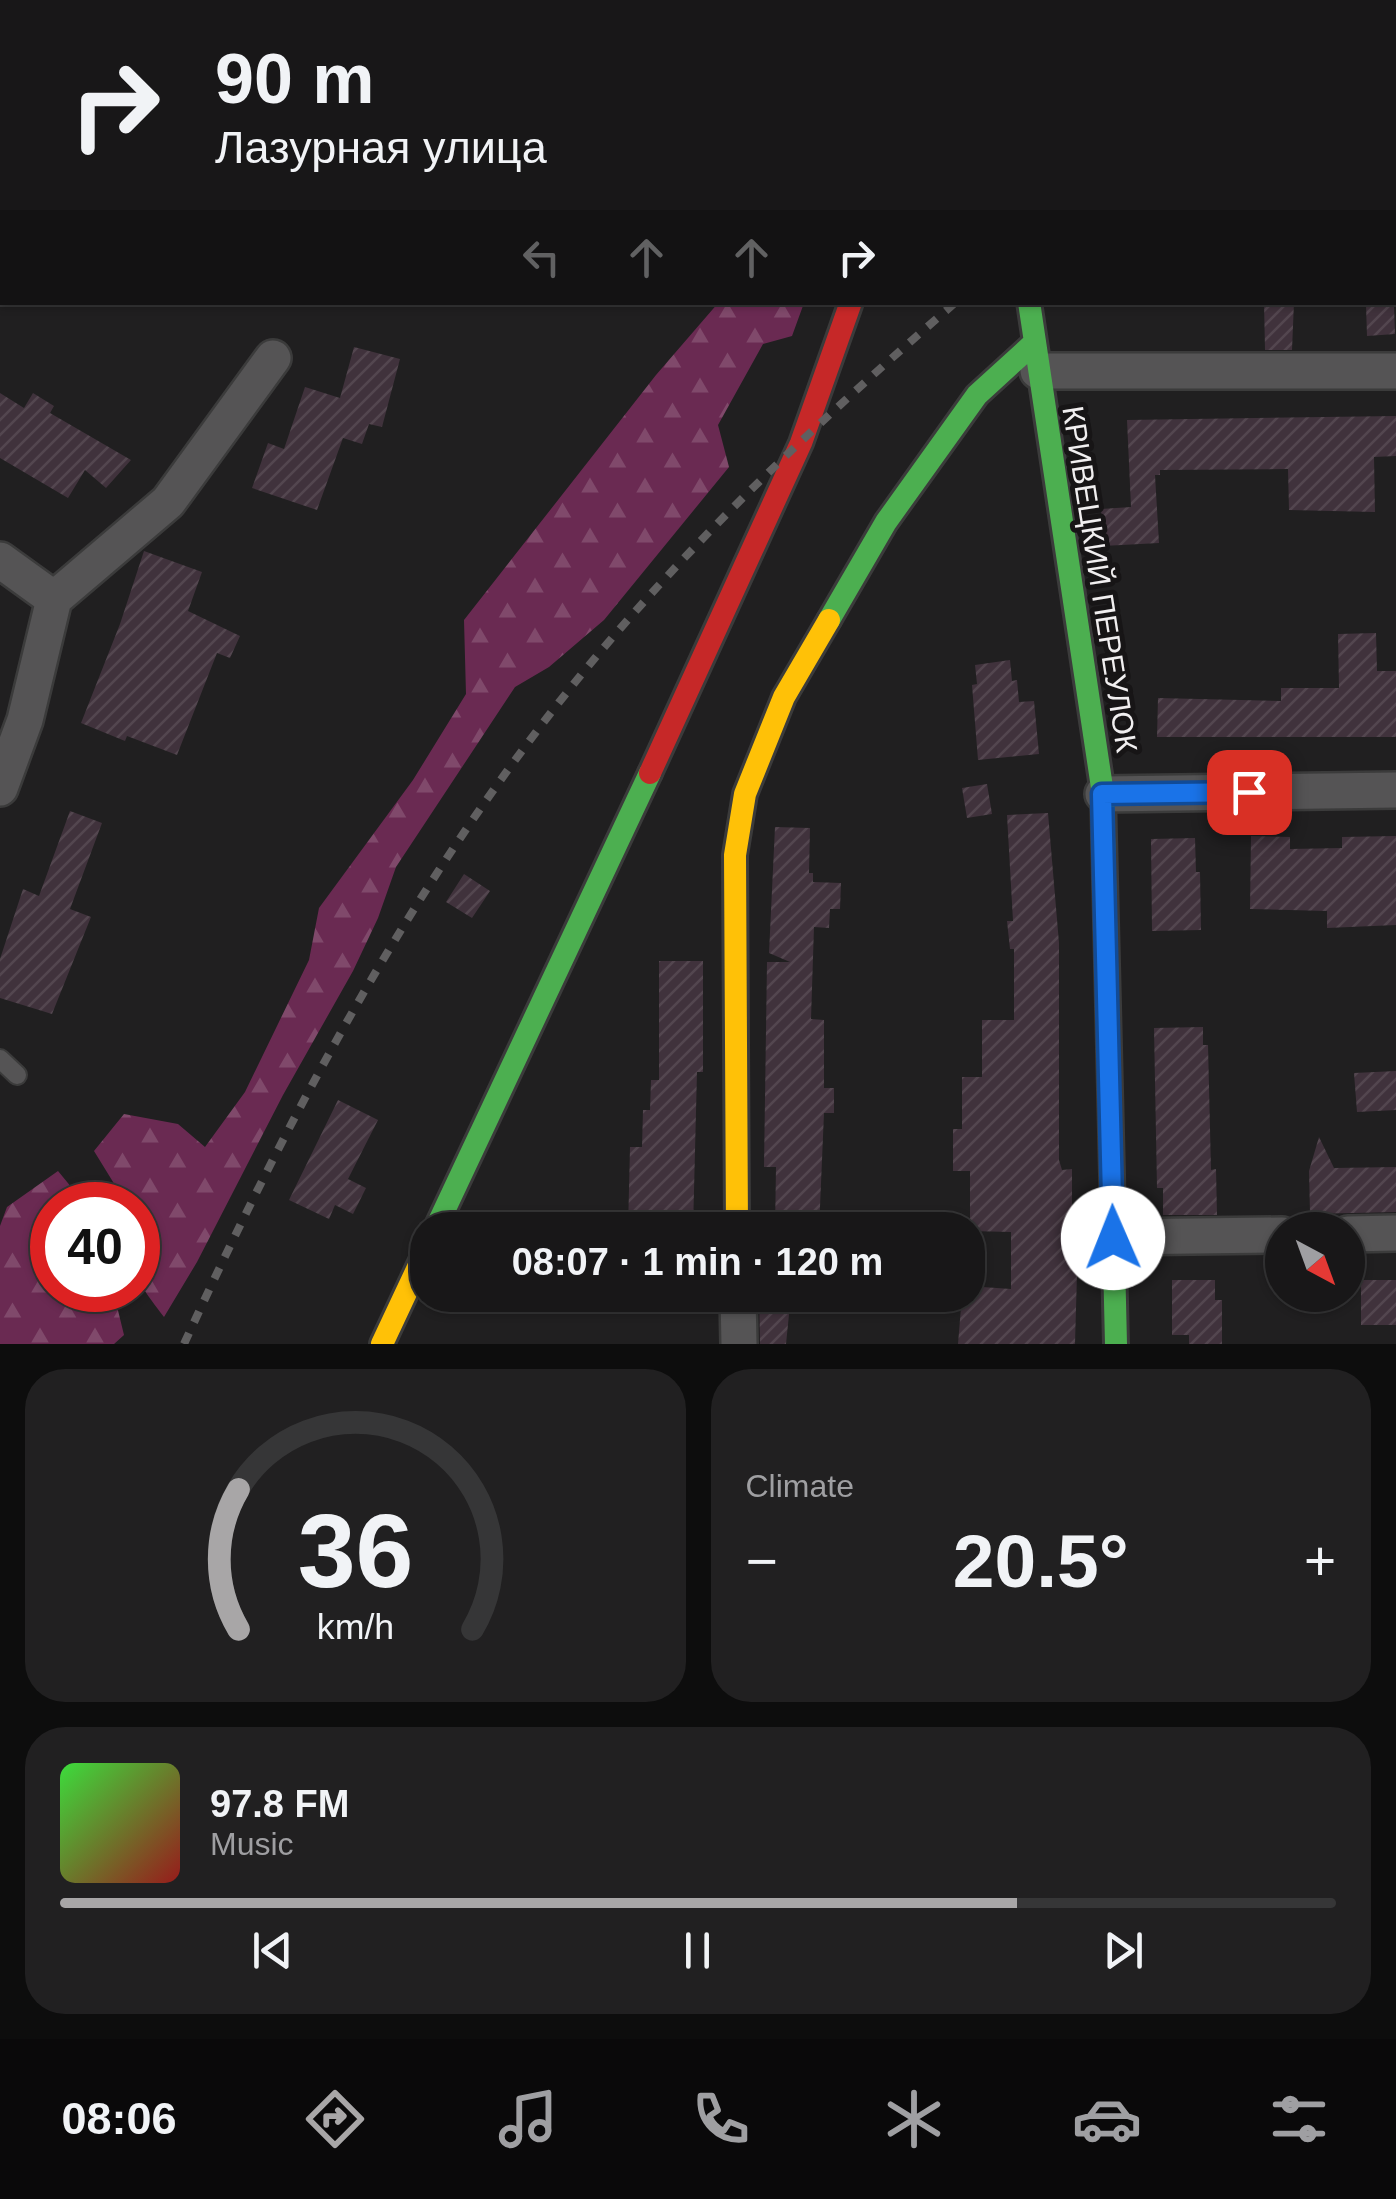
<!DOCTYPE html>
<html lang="en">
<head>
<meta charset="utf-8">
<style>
	:root { --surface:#181718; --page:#212021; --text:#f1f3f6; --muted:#9f9fa2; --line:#363637; --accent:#a8a6a7 }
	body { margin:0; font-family:Helvetica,sans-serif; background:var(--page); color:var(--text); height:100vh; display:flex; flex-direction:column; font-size:38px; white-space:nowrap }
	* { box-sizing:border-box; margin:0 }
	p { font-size:32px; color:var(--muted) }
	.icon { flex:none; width:55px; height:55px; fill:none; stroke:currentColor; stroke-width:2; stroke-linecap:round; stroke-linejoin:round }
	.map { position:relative; height:1344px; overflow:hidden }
	.drawer { display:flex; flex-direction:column; gap:25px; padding:25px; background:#0d0d0d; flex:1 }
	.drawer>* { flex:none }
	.banner { position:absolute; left:0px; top:0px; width:1398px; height:305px; box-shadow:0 2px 8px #0004,0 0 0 2px var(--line); background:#181718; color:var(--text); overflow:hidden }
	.needle { width:65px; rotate:139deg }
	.controls { position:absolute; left:1265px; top:1212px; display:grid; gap:20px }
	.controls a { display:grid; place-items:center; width:100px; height:100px; border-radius:50%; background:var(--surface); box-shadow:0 2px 8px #0004,0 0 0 2px var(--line); font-size:50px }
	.speed { position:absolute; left:30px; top:1182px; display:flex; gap:20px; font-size:50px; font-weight:700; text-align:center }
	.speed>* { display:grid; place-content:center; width:130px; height:130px; border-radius:50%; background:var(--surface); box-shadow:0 2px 8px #0004,0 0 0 2px var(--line); line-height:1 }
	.speed .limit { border:15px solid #d22; background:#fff; color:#111 }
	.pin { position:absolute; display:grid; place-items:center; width:85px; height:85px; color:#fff; margin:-42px; border-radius:20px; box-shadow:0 5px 15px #0006 }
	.me { position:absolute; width:110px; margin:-55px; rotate:359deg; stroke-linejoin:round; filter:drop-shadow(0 0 8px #0008) }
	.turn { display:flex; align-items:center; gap:35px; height:210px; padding:0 50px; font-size:45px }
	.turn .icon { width:130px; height:130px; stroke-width:2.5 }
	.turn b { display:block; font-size:70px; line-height:85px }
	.lanes { display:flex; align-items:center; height:95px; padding:0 50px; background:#0003; justify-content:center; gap:50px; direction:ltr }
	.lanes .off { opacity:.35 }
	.big { font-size:75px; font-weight:700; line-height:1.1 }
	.drawer .card { flex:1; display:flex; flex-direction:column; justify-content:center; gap:15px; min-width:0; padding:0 35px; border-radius:40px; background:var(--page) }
	.drawer .dial { align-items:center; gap:0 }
	.dial svg { height:260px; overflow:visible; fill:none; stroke:var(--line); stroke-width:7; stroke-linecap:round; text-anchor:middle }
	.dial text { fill:var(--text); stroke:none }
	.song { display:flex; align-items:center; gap:30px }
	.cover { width:120px; height:120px; border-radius:15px; background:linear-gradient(135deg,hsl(120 70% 55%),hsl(0 70% 35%)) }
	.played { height:10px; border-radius:5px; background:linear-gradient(90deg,var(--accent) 75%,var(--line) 75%) }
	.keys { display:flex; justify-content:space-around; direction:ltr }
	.heat { display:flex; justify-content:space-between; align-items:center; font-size:55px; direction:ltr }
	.drawer .tiles { flex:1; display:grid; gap:25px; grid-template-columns:1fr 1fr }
	.card:last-child { grid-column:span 2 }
	.trip { position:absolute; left:410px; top:1212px; width:575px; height:100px; border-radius:40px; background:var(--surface); box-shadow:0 2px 8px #0004,0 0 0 2px var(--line); font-weight:700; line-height:100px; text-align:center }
	.dock { display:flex; height:160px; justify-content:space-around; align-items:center; background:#0a090a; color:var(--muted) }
	.dock .icon { width:70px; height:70px }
	.dock .selected { color:var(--accent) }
	.dock b { font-size:45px; color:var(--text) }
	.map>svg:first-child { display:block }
</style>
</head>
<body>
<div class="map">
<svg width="1396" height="1344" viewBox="0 0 1396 1344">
	<defs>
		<pattern id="forest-firs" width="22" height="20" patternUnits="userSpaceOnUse" patternTransform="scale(2.5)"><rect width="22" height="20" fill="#6a2a52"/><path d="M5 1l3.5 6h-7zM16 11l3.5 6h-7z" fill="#80496b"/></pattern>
		<pattern id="building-hatch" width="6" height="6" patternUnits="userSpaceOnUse" patternTransform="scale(2.5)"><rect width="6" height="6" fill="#40323c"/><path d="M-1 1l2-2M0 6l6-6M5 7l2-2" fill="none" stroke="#53464f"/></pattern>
	</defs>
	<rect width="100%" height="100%" fill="#201f20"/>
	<path fill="url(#forest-firs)" d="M 719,302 L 804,303 L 792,336 L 763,344 L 718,425 L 729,467 L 604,620 L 549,667 L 515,687 L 396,867 L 378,918 L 353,971 L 283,1095 L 197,1262 L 164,1317 C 129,1271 134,1278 150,1224 L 138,1213 L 138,1205 L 126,1203 L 94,1151 L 124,1114 L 178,1124 L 205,1147 L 245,1092 L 309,960 L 319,908 L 413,780 L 466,694 L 464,620 L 656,375 Z
		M 58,1171 L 86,1205 L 52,1205 L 52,1290 L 113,1290 L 124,1335 L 114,1344 L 0,1344 L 0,1226 L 7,1207 Z"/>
	<path fill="url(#building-hatch)" d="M 1264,302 L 1294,302 L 1292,350 L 1265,350 Z
		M 1366,305 L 1394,305 L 1395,334 L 1367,336 Z
		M 354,347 L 400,359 L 382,427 L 369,424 L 362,444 L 343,438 L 317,510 L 252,488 L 268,443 L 284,449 L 305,387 L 340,398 Z
		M 0,393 L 24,408 L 33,393 L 54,406 L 50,413 L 131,460 L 106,488 L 85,470 L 68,498 L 0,458 Z
		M 1396,416 L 1396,456 L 1374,457 L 1375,512 L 1289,510 L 1288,469 L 1160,470 L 1160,475 L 1155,475 L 1159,543 L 1103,546 L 1101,509 L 1131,507 L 1127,420 Z
		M 144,551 L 202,572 L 188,611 L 240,636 L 230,658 L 217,653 L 177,755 L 127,736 L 125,741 L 81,723 L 120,624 Z
		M 1376,633 L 1377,671 L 1396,671 L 1396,737 L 1157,737 L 1158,698 L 1281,701 L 1281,688 L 1339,688 L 1338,634 Z
		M 1010,660 L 1012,681 L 1017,680 L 1019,702 L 1034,701 L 1039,754 L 978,760 L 972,685 L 977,684 L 975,665 Z
		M 987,784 L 992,814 L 967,818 L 962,788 Z
		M 70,811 L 102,823 L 70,909 L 91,917 L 52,1014 L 0,998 L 0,959 L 23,889 L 39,896 Z
		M 1048,813 L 1059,943 L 1059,1160 L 1062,1170 L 1072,1169 L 1072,1239 L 1078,1239 L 1075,1344 L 958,1344 L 962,1295 L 968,1295 L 968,1286 L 1011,1289 L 1011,1232 L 970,1231 L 970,1171 L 953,1171 L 953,1129 L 962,1129 L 962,1077 L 982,1077 L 982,1020 L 1014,1020 L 1014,949 L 1010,949 L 1007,921 L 1013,921 L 1007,815 Z
		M 775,827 L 810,828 L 809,873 L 813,873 L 813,882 L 841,883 L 840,909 L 830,909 L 829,928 L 814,927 L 811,1019 L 824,1020 L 824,1088 L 834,1088 L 834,1113 L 824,1113 L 819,1230 L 775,1230 L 776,1167 L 764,1167 L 767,962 L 790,962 L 769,953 Z
		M 1251,836 L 1290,837 L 1290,849 L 1342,848 L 1342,837 L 1396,836 L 1396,925 L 1327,928 L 1327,911 L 1250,909 Z
		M 1195,838 L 1196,872 L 1200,872 L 1201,930 L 1152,931 L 1151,839 Z
		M 464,874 L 490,891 L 472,918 L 446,902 Z
		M 659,961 L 703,961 L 703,1072 L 697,1072 L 693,1230 L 628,1230 L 630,1147 L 642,1147 L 643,1110 L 650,1110 L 651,1080 L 659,1080 Z
		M 1203,1027 L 1203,1045 L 1208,1045 L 1211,1170 L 1216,1169 L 1217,1215 L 1163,1215 L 1163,1188 L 1157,1188 L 1154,1028 Z
		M 1396,1071 L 1396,1110 L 1357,1112 L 1354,1073 Z
		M 338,1100 L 378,1120 L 348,1179 L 366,1188 L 353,1214 L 335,1205 L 329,1219 L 289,1200 Z
		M 1319,1137 L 1334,1168 L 1396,1167 L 1396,1212 L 1310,1214 L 1309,1171 Z
		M 1172,1280 L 1215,1280 L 1215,1300 L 1222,1300 L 1222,1344 L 1189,1344 L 1189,1335 L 1172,1335 Z
		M 1361,1280 L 1396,1280 L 1396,1325 L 1361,1325 Z
		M 759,1295 L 791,1295 L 786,1344 L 760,1344 Z"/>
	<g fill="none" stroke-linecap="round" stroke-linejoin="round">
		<defs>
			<path id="lane" d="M 0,1059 L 17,1075"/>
			<path id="street" d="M 1395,25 L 1396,25
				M 1038,371 L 1396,371
				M 0,560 L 54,599
				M 0,788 L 25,720 L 54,599 L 168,502 L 273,358
				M 1103,794 L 1396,790
				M 1348,1234 L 1396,1233
				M 1113,1237 L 1282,1235
				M 738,1295 L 739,1344"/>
			<path id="fast" d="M 1029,302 L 1103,794 L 1116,1344
				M 829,620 L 886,522 L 977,395 L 1034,343
				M 435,1230 L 650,773"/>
			<path id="slow" d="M 907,0 L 907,2
				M 737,1230 L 735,855 L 745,794 L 784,697 L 829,620
				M 382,1344 L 428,1246"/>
			<path id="jam" d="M 650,773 L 801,443 L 851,302"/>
		</defs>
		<use href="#lane" stroke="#3b3b3b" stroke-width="22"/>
		<use href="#street" stroke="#3b3b3b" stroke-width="40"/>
		<use href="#fast" stroke="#3b3b3b" stroke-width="28"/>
		<use href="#slow" stroke="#3b3b3b" stroke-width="28"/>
		<use href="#jam" stroke="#3b3b3b" stroke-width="28"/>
		<use href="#lane" stroke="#555455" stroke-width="18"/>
		<use href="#street" stroke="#555455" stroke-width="35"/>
		<use href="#fast" stroke="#4caf50" stroke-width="22"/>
		<use href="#slow" stroke="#ffc107" stroke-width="22"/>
		<use href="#jam" stroke="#c62828" stroke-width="22"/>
		<path stroke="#605f60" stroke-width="8" stroke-dasharray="12 12" stroke-linecap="butt" d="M 1352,2 L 1356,0
			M 184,1344 C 294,1104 421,868 590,664 C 700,532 826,414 956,302"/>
	</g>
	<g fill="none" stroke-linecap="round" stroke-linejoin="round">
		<defs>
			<path id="route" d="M 1113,1238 L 1102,794 L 1249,792"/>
		</defs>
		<use href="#route" stroke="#114b97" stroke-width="25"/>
		<use href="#route" stroke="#1a73e8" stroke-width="18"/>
	</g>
	<g text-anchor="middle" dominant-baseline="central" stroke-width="10" stroke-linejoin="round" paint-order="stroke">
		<g font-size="30" fill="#f1eff0" stroke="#171516">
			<text transform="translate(1100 579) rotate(81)">КРИВЕЦКИЙ ПЕРЕУЛОК</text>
		</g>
	</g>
</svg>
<div class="controls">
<a><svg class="needle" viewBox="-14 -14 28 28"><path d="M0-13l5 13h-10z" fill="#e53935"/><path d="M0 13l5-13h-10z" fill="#9f9fa2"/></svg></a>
</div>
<div class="speed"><div class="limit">40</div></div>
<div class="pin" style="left:1249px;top:792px;background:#d93025"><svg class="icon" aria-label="arrive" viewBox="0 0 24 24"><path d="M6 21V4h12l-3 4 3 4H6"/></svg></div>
<svg class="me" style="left:1113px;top:1238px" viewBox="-20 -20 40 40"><circle r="19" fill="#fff"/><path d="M0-13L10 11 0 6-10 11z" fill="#1a73e8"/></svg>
<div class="trip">08:07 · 1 min · 120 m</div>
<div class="banner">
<div class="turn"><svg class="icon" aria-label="right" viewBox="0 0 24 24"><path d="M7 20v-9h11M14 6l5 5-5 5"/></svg><div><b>90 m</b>Лазурная улица</div></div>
<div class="lanes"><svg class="icon off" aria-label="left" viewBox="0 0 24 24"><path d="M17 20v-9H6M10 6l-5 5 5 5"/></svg><svg class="icon off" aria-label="ahead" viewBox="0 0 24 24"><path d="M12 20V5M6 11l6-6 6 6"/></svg><svg class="icon off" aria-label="ahead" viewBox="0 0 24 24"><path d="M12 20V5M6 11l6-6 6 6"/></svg><svg class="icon" aria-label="right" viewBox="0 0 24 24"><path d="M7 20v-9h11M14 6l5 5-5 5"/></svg></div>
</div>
</div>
<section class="drawer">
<div class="tiles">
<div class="card dial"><svg viewBox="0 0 100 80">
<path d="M14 69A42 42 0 1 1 86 69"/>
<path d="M14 69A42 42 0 0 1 14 26" stroke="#a8a6a7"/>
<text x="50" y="56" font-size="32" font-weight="700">36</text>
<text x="50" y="72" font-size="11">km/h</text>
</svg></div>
<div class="card"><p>Climate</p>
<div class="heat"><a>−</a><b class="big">20.5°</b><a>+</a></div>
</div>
<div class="card">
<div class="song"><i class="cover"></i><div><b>97.8 FM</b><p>Music</p></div></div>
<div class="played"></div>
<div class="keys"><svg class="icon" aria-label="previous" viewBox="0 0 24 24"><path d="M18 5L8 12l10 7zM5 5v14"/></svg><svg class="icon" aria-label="pause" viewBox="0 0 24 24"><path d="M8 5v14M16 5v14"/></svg><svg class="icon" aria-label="next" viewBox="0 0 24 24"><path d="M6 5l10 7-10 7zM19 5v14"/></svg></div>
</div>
</div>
</section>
<nav class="dock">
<b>08:06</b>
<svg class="icon selected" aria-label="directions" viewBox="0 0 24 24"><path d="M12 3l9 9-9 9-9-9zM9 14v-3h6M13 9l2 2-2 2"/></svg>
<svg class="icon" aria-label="music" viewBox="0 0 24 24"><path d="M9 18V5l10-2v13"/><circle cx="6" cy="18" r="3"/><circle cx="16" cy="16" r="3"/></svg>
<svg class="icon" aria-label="phone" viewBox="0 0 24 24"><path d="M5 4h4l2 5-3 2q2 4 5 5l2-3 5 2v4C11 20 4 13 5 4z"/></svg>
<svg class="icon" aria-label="climate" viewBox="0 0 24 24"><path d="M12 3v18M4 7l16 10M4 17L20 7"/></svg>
<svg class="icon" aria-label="car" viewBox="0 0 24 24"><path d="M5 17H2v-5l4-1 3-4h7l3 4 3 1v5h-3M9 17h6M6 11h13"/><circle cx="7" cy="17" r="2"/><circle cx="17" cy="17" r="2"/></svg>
<svg class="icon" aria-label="filters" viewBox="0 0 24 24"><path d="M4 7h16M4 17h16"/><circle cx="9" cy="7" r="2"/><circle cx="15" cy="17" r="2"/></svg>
</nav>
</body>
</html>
